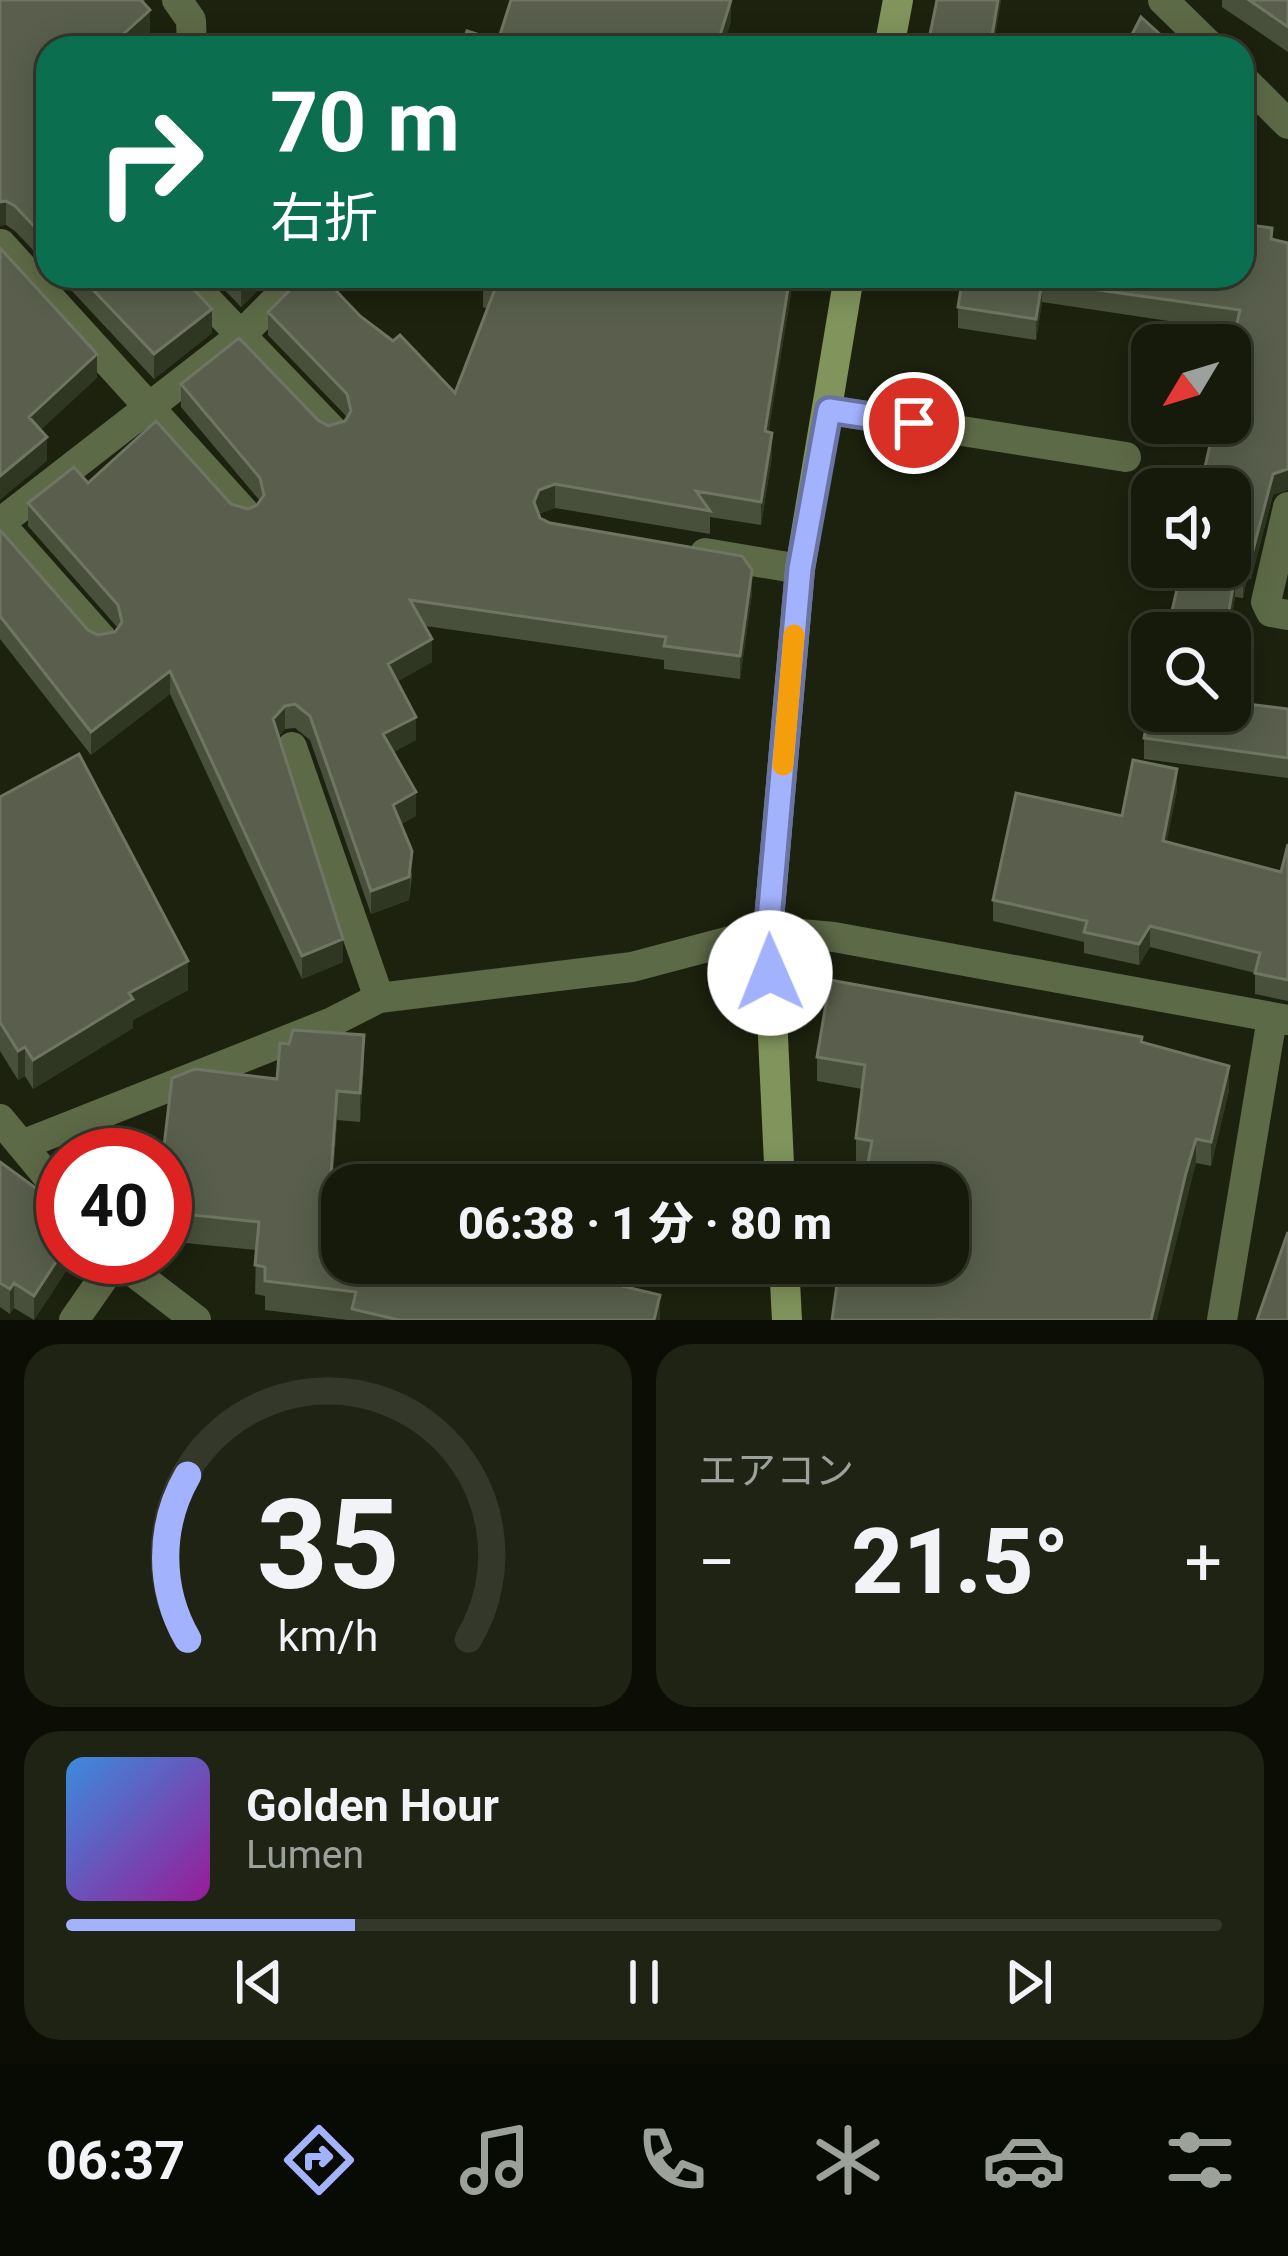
<!DOCTYPE html>
<html lang="ja">
<head>
<meta charset="utf-8">
<style>
	:root { --surface:#151a0a; --page:#1e2313; --text:#f1f3f6; --muted:#9da19c; --line:#34382b; --accent:#a2b2fd }
	body { margin:0; font-family:Roboto,"Noto Sans JP",sans-serif; background:var(--page); color:var(--text); height:100vh; display:flex; flex-direction:column; font-size:45px; white-space:nowrap }
	* { box-sizing:border-box; margin:0 }
	p { font-size:39px; color:var(--muted) }
	.icon { flex:none; width:66px; height:66px; fill:none; stroke:currentColor; stroke-width:2; stroke-linecap:round; stroke-linejoin:round }
	.map { position:relative; height:1320px; overflow:hidden }
	.side { display:flex; flex-direction:column; gap:24px; padding:24px; background:#0c0e06; flex:1 }
	.side>* { flex:none }
	.guide { position:absolute; left:36px; top:36px; width:1218px; height:252px; border-radius:36px; box-shadow:0 6px 30px #0003,0 0 0 3px var(--line); background:#0b6e4f; color:#fff; overflow:hidden }
	.needle { width:78px; rotate:232deg }
	.fabs { position:absolute; left:1131px; top:324px; display:grid; gap:24px }
	.fabs a { display:grid; place-items:center; width:120px; height:120px; border-radius:24px; background:var(--surface); box-shadow:0 6px 30px #0003,0 0 0 3px var(--line); font-size:60px }
	.speed { position:absolute; left:36px; top:1128px; display:flex; gap:24px; font-size:60px; font-weight:700; text-align:center }
	.speed>* { display:grid; place-content:center; width:156px; height:156px; border-radius:50%; background:var(--surface); box-shadow:0 6px 30px #0003,0 0 0 3px var(--line); line-height:1 }
	.speed .limit { border:18px solid #d22; background:#fff; color:#111 }
	.pin { position:absolute; display:grid; place-items:center; width:102px; height:102px; color:#fff; margin:-51px; border:6px solid #fff; border-radius:50%; box-shadow:0 3px 12px #0007 }
	.me { position:absolute; width:132px; margin:-66px; rotate:359deg; stroke-linejoin:round; filter:drop-shadow(0 0 9px #0008) }
	.turn { display:flex; align-items:center; gap:42px; height:252px; padding:0 36px; font-size:54px }
	.turn .icon { width:156px; height:156px; stroke-width:2.5 }
	.turn b { display:block; font-size:84px; line-height:102px }
	.big { font-size:90px; font-weight:800; line-height:1.1 }
	.side .card { flex:1; display:flex; flex-direction:column; justify-content:center; gap:18px; min-width:0; padding:0 42px; border-radius:36px; background:var(--page) }
	.side .dial { align-items:center; gap:0 }
	.dial svg { height:312px; overflow:visible; fill:none; stroke:var(--line); stroke-width:7; stroke-linecap:round; text-anchor:middle }
	.dial text { fill:var(--text); stroke:none }
	.song { display:flex; align-items:center; gap:36px }
	.cover { width:144px; height:144px; border-radius:18px; background:linear-gradient(135deg,hsl(210 70% 55%),hsl(300 70% 35%)) }
	.played { height:12px; border-radius:6px; background:linear-gradient(90deg,var(--accent) 25%,var(--line) 25%) }
	.keys { display:flex; justify-content:space-around; direction:ltr }
	.heat { display:flex; justify-content:space-between; align-items:center; font-size:66px; direction:ltr }
	.side .tiles { flex:1; display:grid; gap:24px; grid-template-columns:1fr 1fr }
	.card:last-child { grid-column:span 2 }
	.trip { position:absolute; left:321px; top:1164px; width:648px; height:120px; border-radius:36px; background:var(--surface); box-shadow:0 6px 30px #0003,0 0 0 3px var(--line); font-weight:800; line-height:120px; text-align:center }
	.dock { display:flex; height:192px; justify-content:space-around; align-items:center; background:#080a04; color:var(--muted) }
	.dock .icon { width:84px; height:84px }
	.dock .on { color:var(--accent) }
	.dock b { font-size:54px; color:var(--text) }
	.map>svg:first-child { display:block }
</style>
</head>
<body>
<div class="map">
<svg width="1288" height="1320" viewBox="0 0 1288 1320">
	<rect width="100%" height="100%" fill="#1c220e"/>
	<g fill="none" stroke-linecap="round" stroke-linejoin="round">
		<path stroke="#5d6a47" stroke-width="30" d="M 1,244 L 245,513
			M 184,276 L 332,430
			M 660,288 L 665,276
			M 829,410 L 1126,457
			M 0,524 L 103,640
			M 705,553 L 800,569
			M 292,747 L 379,998"/>
		<path stroke="#5d6a47" stroke-width="30" d="M 177,0 L 191,20 L 192,48
			M 1163,0 L 1212,48
			M 1242,78 L 1288,124
			M 1288,507 L 1266,602 L 1271,612 L 1288,615
			M 0,523 L 238,338 L 300,276
			M 0,1119 L 63,1195
			M 22,1145 L 330,1023 L 379,998 L 632,967 L 768,931 L 834,937 L 1288,1020
			M 114,1257 L 196,1320
			M 74,1320 L 116,1260
			M 1222,1320 L 1272,1018"/>
		<path stroke="#81945c" stroke-width="30" d="M 889,48 L 898,0
			M 780,1185 L 768,931 L 800,569 L 849,276
			M 784,1263 L 787,1320"/>
	</g>
	<path fill="#484f3a" d="M 0,0 L 145,0 L 143,2 L 150,35 L 135,48 L 48,48 L 48,266 L 15,231 L 6,225 Z
		M 937,0 L 1001,0 L 993,48 L 930,48 L 930,34 Z
		M 1222,0 L 1288,0 L 1288,52 L 1222,7 Z
		M 1272,239 L 1273,495 L 1251,579 L 1247,578 L 1243,598 L 1235,597 L 1229,633 L 1167,633 L 1235,331 L 1042,302 L 1036,340 L 958,328 L 958,307 L 964,276 Z
		M 58,276 L 181,276 L 212,333 L 154,379 Z
		M 211,276 L 272,276 L 241,307 Z
		M 472,276 L 646,276 L 664,284 L 674,276 L 801,276 L 799,289 L 792,287 L 768,432 L 772,456 L 761,525 L 710,517 L 710,534 L 555,508 L 538,514 L 540,518 L 550,523 L 752,593 L 740,679 L 664,669 L 664,660 L 425,626 L 432,662 L 398,681 L 416,740 L 393,752 L 416,816 L 400,824 L 412,875 L 409,900 L 371,914 L 310,740 L 295,728 L 285,729 L 279,736 L 343,962 L 302,979 L 170,694 L 91,755 L 0,639 L 0,530 L 88,630 L 98,635 L 115,632 L 118,628 L 28,526 L 28,503 L 88,483 L 231,504 L 248,509 L 257,505 L 260,501 L 181,407 L 181,384 L 318,420 L 328,426 L 345,421 L 347,417 L 268,335 L 268,312 L 360,316 L 455,393 L 487,309 L 483,307 L 483,286 L 472,281 Z
		M 1288,709 L 1288,778 L 1144,759 L 1144,738 Z
		M 1177,790 L 1166,842 L 1281,872 L 1288,844 L 1288,1001 L 1255,994 L 1255,973 L 1150,947 L 1139,965 L 1084,953 L 1084,942 L 993,921 L 993,900 L 1122,816 Z
		M 0,797 L 188,990 L 133,1020 L 133,1028 L 33,1089 L 25,1076 L 18,1080 L 0,1051 Z
		M 1142,1043 L 1229,1090 L 1211,1166 L 1196,1163 L 1186,1197 L 948,1263 L 868,1164 L 856,1162 L 856,1138 L 862,1089 L 817,1081 L 817,1057 Z
		M 364,1063 L 360,1122 L 337,1120 L 330,1217 L 660,1320 L 348,1320 L 265,1310 L 265,1296 L 255,1294 L 256,1250 L 165,1241 L 165,1155 L 277,1079 Z
		M 0,1162 L 59,1242 L 66,1257 L 66,1271 L 34,1320 L 14,1308 L 10,1314 L 0,1307 Z"/>
	<path fill="#2f3621" d="M 731,0 L 731,22 L 723,48 L 716,48 Z
		M 998,0 L 1001,0 L 993,48 L 990,48 Z
		M 150,10 L 150,35 L 135,48 L 110,48 L 110,46 Z
		M 6,201 L 6,225 L 0,226 L 0,202 Z
		M 248,276 L 272,276 L 241,307 L 241,283 Z
		M 790,276 L 792,276 L 792,287 L 765,455 L 765,431 Z
		M 1042,282 L 1042,302 L 1036,340 L 1036,319 Z
		M 212,309 L 212,333 L 154,379 L 154,354 Z
		M 97,354 L 97,378 L 29,441 L 29,417 Z
		M 772,433 L 772,456 L 761,525 L 761,502 Z
		M 47,437 L 47,461 L 0,500 L 0,476 Z
		M 1288,469 L 1288,490 L 1273,495 L 1251,579 L 1251,558 L 1273,474 Z
		M 555,484 L 555,508 L 539,514 L 534,502 L 539,490 Z
		M 1247,557 L 1247,578 L 1243,598 L 1243,577 Z
		M 752,570 L 752,593 L 740,679 L 740,656 Z
		M 1235,576 L 1235,597 L 1229,633 L 1225,633 Z
		M 432,639 L 432,662 L 388,687 L 388,664 Z
		M 170,671 L 170,694 L 91,755 L 91,732 Z
		M 285,706 L 285,729 L 273,742 L 273,719 Z
		M 416,717 L 416,740 L 383,758 L 383,734 Z
		M 1177,769 L 1177,790 L 1163,862 L 1163,841 Z
		M 416,792 L 416,816 L 393,829 L 393,805 Z
		M 412,851 L 409,900 L 371,914 L 371,891 Z
		M 1150,926 L 1150,947 L 1139,965 L 1139,944 Z
		M 343,939 L 343,962 L 302,979 L 302,956 Z
		M 188,961 L 188,990 L 133,1020 L 133,1028 L 33,1089 L 33,1060 L 129,993 Z
		M 364,1035 L 364,1063 L 360,1122 L 360,1093 Z
		M 25,1047 L 25,1076 L 18,1080 L 18,1051 Z
		M 1229,1066 L 1229,1090 L 1211,1166 L 1211,1142 Z
		M 337,1091 L 337,1120 L 328,1245 L 328,1216 Z
		M 1196,1139 L 1196,1163 L 1157,1320 L 1151,1320 L 1186,1173 Z
		M 63,1212 L 63,1236 L 47,1259 L 47,1235 Z
		M 63,1251 L 63,1257 L 66,1257 L 66,1271 L 34,1320 L 34,1296 Z
		M 14,1283 L 14,1308 L 10,1314 L 10,1289 Z
		M 660,1295 L 660,1320 L 654,1320 Z"/>
	<path fill="#595f4c" stroke="#6f7562" stroke-width="3" d="M 0,0 L 141,0 L 150,10 L 110,46 L 106,43 L 110,48 L 48,48 L 48,241 L 15,206 L 6,201 L 0,202 Z
		M 511,0 L 731,0 L 716,48 L 461,48 L 467,31 L 498,41 Z
		M 937,0 L 998,0 L 990,48 L 943,48 L 944,37 L 930,34 Z
		M 1249,0 L 1288,0 L 1288,27 Z
		M 1141,17 L 1175,48 L 1125,48 Z
		M 1242,224 L 1272,228 L 1271,239 L 1288,243 L 1288,469 L 1273,474 L 1251,558 L 1247,557 L 1243,577 L 1235,576 L 1225,633 L 1167,633 L 1182,567 L 1230,567 L 1230,489 L 1200,489 L 1215,423 L 1230,423 L 1230,354 L 1240,310 L 1042,282 L 1036,319 L 958,307 L 963,276 L 1242,276 Z
		M 0,248 L 97,354 L 29,417 L 47,437 L 0,476 Z
		M 80,276 L 181,276 L 212,309 L 154,354 Z
		M 234,276 L 248,276 L 241,283 Z
		M 304,276 L 322,276 L 360,316 L 393,341 L 400,335 L 455,393 L 495,289 L 483,284 L 486,276 L 645,276 L 664,284 L 674,276 L 790,276 L 765,431 L 772,433 L 761,502 L 696,491 L 710,511 L 555,484 L 539,490 L 534,502 L 540,518 L 550,523 L 742,556 L 752,570 L 740,656 L 664,646 L 666,637 L 410,600 L 432,639 L 388,664 L 416,717 L 383,734 L 416,792 L 393,805 L 412,851 L 409,877 L 371,891 L 310,716 L 295,704 L 285,706 L 273,719 L 343,939 L 302,956 L 170,671 L 91,732 L 0,616 L 0,530 L 88,630 L 98,635 L 115,632 L 122,622 L 118,605 L 28,503 L 74,467 L 88,483 L 156,421 L 231,504 L 248,509 L 257,505 L 264,495 L 260,478 L 181,384 L 239,338 L 318,420 L 328,426 L 345,421 L 351,411 L 347,394 L 268,312 Z
		M 1152,701 L 1152,711 L 1230,711 L 1230,702 L 1288,709 L 1288,758 L 1144,738 Z
		M 79,754 L 188,961 L 129,993 L 133,999 L 33,1060 L 25,1047 L 18,1051 L 0,1022 L 0,797 Z
		M 1133,760 L 1177,769 L 1163,841 L 1281,872 L 1288,844 L 1288,980 L 1255,973 L 1260,953 L 1150,926 L 1139,944 L 1084,932 L 1087,921 L 993,900 L 1016,793 L 1122,816 Z
		M 830,980 L 1142,1037 L 1141,1042 L 1229,1066 L 1211,1142 L 1196,1139 L 1186,1173 L 1151,1320 L 832,1320 L 840,1263 L 948,1263 L 948,1185 L 864,1185 L 872,1141 L 856,1138 L 865,1065 L 817,1057 Z
		M 293,1030 L 364,1035 L 360,1093 L 337,1091 L 328,1216 L 342,1220 L 342,1263 L 525,1263 L 660,1295 L 654,1320 L 399,1320 L 352,1309 L 356,1292 L 265,1281 L 265,1267 L 255,1265 L 259,1222 L 165,1212 L 165,1155 L 163,1155 L 172,1078 L 195,1069 L 277,1079 L 280,1043 L 289,1044 Z
		M 0,1162 L 63,1208 L 63,1212 L 47,1235 L 63,1245 L 63,1251 L 34,1296 L 14,1283 L 10,1289 L 0,1283 Z
		M 1288,1232 L 1288,1320 L 1257,1320 Z"/>
	<g fill="none" stroke-linecap="round" stroke-linejoin="round">
		<defs>
			<path id="route" d="M 770,973 L 768,931 L 800,569 L 829,410 L 914,423"/>
		</defs>
		<use href="#route" stroke="#6974a4" stroke-width="30"/>
		<use href="#route" stroke="#a2b2fd" stroke-width="21"/>
		<path stroke="#f59e0b" stroke-width="21" d="M 783,765 L 794,635"/>
	</g>
</svg>
<div class="fabs">
<a><svg class="needle" viewBox="-14 -14 28 28"><path d="M0-13l5 13h-10z" fill="#e53935"/><path d="M0 13l5-13h-10z" fill="#9da19c"/></svg></a>
<a><svg class="icon" aria-label="sound" viewBox="0 0 24 24"><path d="M4 9h4l5-4v14l-5-4H4zM17 9q2 3 0 6"/></svg></a>
<a><svg class="icon" aria-label="search" viewBox="0 0 24 24"><circle cx="10" cy="10" r="6"/><path d="M15 15l6 6"/></svg></a>
</div>
<div class="speed"><div class="limit">40</div></div>
<div class="pin" style="left:914px;top:423px;background:#d93025"><svg class="icon" aria-label="arrive" viewBox="0 0 24 24"><path d="M6 21V4h12l-3 4 3 4H6"/></svg></div>
<svg class="me" style="left:770px;top:973px" viewBox="-20 -20 40 40"><circle r="19" fill="#fff"/><path d="M0-13L10 11 0 6-10 11z" fill="#a2b2fd"/></svg>
<div class="trip">06:38 · 1 分 · 80 m</div>
<div class="guide">
<div class="turn"><svg class="icon" aria-label="right" viewBox="0 0 24 24"><path d="M7 20v-9h11M14 6l5 5-5 5"/></svg><div><b>70 m</b>右折</div></div>
</div>
</div>
<section class="side">
<div class="tiles">
<div class="card dial"><svg viewBox="0 0 100 80">
<path d="M14 69A42 42 0 1 1 86 69"/>
<path d="M14 69A42 42 0 0 1 14 27" stroke="#a2b2fd"/>
<text x="50" y="56" font-size="32" font-weight="700">35</text>
<text x="50" y="72" font-size="11">km/h</text>
</svg></div>
<div class="card"><p>エアコン</p>
<div class="heat"><a>−</a><b class="big">21.5°</b><a>+</a></div>
</div>
<div class="card">
<div class="song"><i class="cover"></i><div><b>Golden Hour</b><p>Lumen</p></div></div>
<div class="played"></div>
<div class="keys"><svg class="icon" aria-label="previous" viewBox="0 0 24 24"><path d="M18 5L8 12l10 7zM5 5v14"/></svg><svg class="icon" aria-label="pause" viewBox="0 0 24 24"><path d="M8 5v14M16 5v14"/></svg><svg class="icon" aria-label="next" viewBox="0 0 24 24"><path d="M6 5l10 7-10 7zM19 5v14"/></svg></div>
</div>
</div>
</section>
<nav class="dock">
<b>06:37</b>
<svg class="icon on" aria-label="directions" viewBox="0 0 24 24"><path d="M12 3l9 9-9 9-9-9zM9 14v-3h6M13 9l2 2-2 2"/></svg>
<svg class="icon" aria-label="music" viewBox="0 0 24 24"><path d="M9 18V5l10-2v13"/><circle cx="6" cy="18" r="3"/><circle cx="16" cy="16" r="3"/></svg>
<svg class="icon" aria-label="phone" viewBox="0 0 24 24"><path d="M5 4h4l2 5-3 2q2 4 5 5l2-3 5 2v4C11 20 4 13 5 4z"/></svg>
<svg class="icon" aria-label="climate" viewBox="0 0 24 24"><path d="M12 3v18M4 7l16 10M4 17L20 7"/></svg>
<svg class="icon" aria-label="car" viewBox="0 0 24 24"><path d="M5 17H2v-5l4-1 3-4h7l3 4 3 1v5h-3M9 17h6M6 11h13"/><circle cx="7" cy="17" r="2"/><circle cx="17" cy="17" r="2"/></svg>
<svg class="icon" aria-label="filters" viewBox="0 0 24 24"><path d="M4 7h16M4 17h16"/><circle cx="9" cy="7" r="2"/><circle cx="15" cy="17" r="2"/></svg>
</nav>
</body>
</html>
